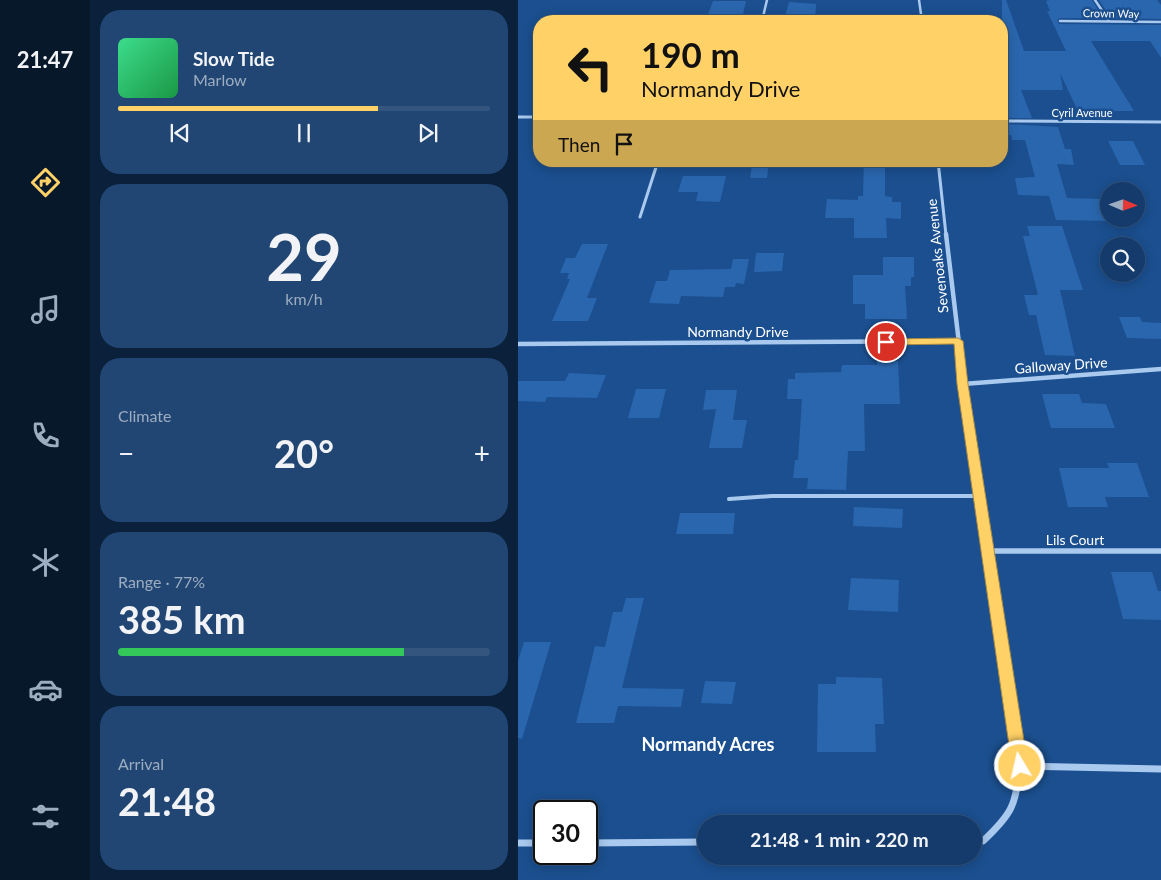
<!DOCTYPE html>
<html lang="en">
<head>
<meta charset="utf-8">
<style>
	:root { --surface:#143b6b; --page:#214673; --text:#f1f3f6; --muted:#9dadc1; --line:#33557e; --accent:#ffd166 }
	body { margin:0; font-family:Lato,sans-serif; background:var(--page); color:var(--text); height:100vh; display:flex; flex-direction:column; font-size:19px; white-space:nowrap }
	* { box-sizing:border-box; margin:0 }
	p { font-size:16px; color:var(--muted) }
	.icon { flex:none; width:28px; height:28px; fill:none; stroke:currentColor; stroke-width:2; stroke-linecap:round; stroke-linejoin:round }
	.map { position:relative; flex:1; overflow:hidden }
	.drawer { display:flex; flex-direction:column; gap:10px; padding:10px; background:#0b203b; width:428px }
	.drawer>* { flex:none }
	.banner { position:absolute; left:15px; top:15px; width:475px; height:152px; border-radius:20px; box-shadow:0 2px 12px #0003,0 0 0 1px var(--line); background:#ffd166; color:#111; overflow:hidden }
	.needle { width:32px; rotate:92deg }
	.fabs { position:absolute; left:582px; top:182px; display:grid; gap:10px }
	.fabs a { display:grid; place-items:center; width:45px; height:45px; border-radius:50%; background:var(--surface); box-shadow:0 2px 12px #0003,0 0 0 1px var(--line); font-size:25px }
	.speed { position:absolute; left:15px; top:800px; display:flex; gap:10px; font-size:25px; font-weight:700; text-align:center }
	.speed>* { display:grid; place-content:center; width:65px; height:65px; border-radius:50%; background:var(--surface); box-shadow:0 2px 12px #0003,0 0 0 1px var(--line); line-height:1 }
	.speed .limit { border:2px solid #111; border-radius:8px; background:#fff; color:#111 }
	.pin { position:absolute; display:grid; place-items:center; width:42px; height:42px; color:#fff; margin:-21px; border:2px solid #fff; border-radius:50%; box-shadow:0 1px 5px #0007 }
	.me { position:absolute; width:55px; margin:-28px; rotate:351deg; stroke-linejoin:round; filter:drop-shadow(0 0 4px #0008) }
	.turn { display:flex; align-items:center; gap:18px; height:105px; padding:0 25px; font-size:22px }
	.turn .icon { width:65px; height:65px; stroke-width:2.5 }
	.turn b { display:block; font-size:35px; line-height:42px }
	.then { display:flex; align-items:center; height:48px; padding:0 25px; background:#0003; gap:10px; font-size:19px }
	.big { font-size:38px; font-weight:700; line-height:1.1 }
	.drawer .tile { flex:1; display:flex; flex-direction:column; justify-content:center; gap:8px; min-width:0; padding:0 18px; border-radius:20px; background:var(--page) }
	.drawer .dial { align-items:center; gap:0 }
	.dial b { font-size:65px; line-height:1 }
	.song { display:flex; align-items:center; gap:15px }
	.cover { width:60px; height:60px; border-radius:8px; background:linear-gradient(135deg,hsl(150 70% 55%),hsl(140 70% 35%)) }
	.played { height:5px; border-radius:2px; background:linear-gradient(90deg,var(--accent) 70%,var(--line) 70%) }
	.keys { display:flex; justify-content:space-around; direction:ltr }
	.heat { display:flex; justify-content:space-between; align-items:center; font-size:28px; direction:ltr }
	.charge { height:8px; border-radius:4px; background:linear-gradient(90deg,#34c759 77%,var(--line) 0) }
	.trip { position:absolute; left:179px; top:815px; width:285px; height:50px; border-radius:25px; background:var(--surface); box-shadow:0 2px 12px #0003,0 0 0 1px var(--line); font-weight:700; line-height:50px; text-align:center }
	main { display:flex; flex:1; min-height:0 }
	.dock { display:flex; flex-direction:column; width:90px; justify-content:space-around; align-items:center; background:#08182b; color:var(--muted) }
	.dock .icon { width:35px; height:35px }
	.dock .current { color:var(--accent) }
	.dock b { font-size:22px; color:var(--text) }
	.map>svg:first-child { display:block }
</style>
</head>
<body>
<main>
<nav class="dock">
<b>21:47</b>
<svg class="icon current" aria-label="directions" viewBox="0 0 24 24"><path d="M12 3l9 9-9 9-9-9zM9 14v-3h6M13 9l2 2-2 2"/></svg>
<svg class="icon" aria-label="music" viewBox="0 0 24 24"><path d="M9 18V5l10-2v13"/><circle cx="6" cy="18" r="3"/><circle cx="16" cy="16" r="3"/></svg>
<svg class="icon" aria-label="phone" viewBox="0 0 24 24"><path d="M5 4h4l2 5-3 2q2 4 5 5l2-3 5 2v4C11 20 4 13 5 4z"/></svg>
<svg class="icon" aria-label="climate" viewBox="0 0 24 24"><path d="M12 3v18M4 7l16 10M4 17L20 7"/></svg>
<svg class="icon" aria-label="car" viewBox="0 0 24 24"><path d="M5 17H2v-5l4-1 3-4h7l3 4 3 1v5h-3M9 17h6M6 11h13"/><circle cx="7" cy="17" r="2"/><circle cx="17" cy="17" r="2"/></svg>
<svg class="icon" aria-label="filters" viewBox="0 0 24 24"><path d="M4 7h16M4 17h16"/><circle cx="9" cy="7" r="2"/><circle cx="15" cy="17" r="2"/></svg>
</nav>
<section class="drawer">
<div class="tile">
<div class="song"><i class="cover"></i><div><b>Slow Tide</b><p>Marlow</p></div></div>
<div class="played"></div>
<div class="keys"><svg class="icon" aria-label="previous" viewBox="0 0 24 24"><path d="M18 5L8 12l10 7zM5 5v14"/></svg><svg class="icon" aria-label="pause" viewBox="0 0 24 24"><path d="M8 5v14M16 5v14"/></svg><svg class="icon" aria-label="next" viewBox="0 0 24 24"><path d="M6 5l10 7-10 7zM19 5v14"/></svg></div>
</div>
<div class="tile dial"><b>29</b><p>km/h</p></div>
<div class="tile"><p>Climate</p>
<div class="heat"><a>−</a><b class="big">20°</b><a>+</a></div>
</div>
<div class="tile"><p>Range · 77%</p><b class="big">385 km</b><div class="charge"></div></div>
<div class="tile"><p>Arrival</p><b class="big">21:48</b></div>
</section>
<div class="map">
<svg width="644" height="880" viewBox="0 0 644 880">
	<rect width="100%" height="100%" fill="#1b4f8f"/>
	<path fill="#2a66ad" d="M 484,0 L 488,0 L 506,51 L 548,51 L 529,11 L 532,11 L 528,1 L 531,0 L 574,0 L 585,18 L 542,18 L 539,20 L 541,24 L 644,25 L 644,59 L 632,41 L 573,41 L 616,111 L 560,111 L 542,73 L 545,90 L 503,90 L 514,118 L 486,118 L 484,105 Z
		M 581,0 L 639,0 L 644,6 L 644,19 L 593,18 Z
		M 195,1 L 228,1 L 224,19 L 188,20 Z
		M 271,2 L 298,4 L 297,20 L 266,20 Z
		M 487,124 L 540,127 L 547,149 L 553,149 L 556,165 L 539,164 L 549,198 L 585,199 L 593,221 L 538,220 L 531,196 L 500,195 L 497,178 L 517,177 L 507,140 L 494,140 L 493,135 L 488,135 Z
		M 590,141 L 615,141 L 627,165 L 602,165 Z
		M 235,161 L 251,161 L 249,178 L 232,178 Z
		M 346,161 L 367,161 L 367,196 L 374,197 L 374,202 L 383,202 L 383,219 L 368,218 L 369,238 L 336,238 L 336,218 L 307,218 L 309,199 L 340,200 L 340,196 L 345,196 Z
		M 165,176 L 208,176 L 202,202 L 178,201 L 180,192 L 160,192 Z
		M 509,226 L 544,226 L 565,290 L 542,290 L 557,356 L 527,355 L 518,315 L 511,315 L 506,295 L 520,295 L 505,236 L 512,236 Z
		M 64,244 L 90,244 L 69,298 L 79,298 L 70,321 L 34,321 L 52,279 L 49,279 L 51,273 L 42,273 L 48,258 L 57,258 Z
		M 238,253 L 266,253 L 264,271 L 236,272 Z
		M 365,257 L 396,257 L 396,277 L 393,277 L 393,286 L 387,286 L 389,319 L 347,319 L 347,304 L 335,304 L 335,275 L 365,275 Z
		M 215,259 L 231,259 L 226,284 L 218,283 L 217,287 L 207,287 L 205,297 L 163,296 L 161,304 L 131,303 L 138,281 L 149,281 L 152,270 L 213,269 Z
		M 601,317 L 622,317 L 624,322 L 644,323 L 644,339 L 609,338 Z
		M 359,360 L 380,361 L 382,404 L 346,404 L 347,451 L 330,451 L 328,490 L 289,489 L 290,478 L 275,478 L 277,460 L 280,460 L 284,399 L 269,399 L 270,379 L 277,379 L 277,373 L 323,372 L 324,365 L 359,365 Z
		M 51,373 L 88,375 L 79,398 L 29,397 L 27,402 L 0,401 L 0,381 L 47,381 Z
		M 118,389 L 148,389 L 141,418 L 110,418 Z
		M 188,390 L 219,390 L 215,420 L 229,420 L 224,448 L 191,448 L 198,409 L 185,410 Z
		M 524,394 L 561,394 L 564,403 L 588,404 L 597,428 L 533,428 Z
		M 589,463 L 619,463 L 631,497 L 587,497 L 590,507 L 550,507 L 541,468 L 591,468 Z
		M 336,507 L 385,509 L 384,528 L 335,526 Z
		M 162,513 L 217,513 L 215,534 L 158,534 Z
		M 593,572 L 634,572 L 640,591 L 644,591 L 644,620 L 605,619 Z
		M 333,578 L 381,580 L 380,612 L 330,610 Z
		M 108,598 L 126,598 L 104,688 L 166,689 L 163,707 L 100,706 L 96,723 L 58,723 L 77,646 L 87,647 L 95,612 L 104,612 Z
		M 6,642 L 33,642 L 4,739 L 0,738 L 0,661 Z
		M 318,677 L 364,678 L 366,724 L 357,724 L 358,752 L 299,752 L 300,684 L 318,684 Z
		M 187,681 L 218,682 L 214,704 L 183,703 Z"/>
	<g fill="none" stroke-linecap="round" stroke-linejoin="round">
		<path stroke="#a9c9ee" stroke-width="4" d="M 211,499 L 254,496 L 462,496"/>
		<path stroke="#a9c9ee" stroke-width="2.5" d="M 401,0 L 404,21
			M 577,0 L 591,21
			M 244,21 L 249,0
			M 542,21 L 644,22"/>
		<path stroke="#a9c9ee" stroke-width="3" d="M 0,117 L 21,117
			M 484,121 L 644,122
			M 420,161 L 428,235
			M 122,217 L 140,161"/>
		<path stroke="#a9c9ee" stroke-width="4.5" d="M 428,234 L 448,402
			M 0,344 L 440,341
			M 445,384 L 644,369"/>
		<path stroke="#a9c9ee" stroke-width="5.5" d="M 447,400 L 479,613
			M 470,551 L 644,551"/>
		<path stroke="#a9c9ee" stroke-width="7" d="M 502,766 L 644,769
			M 455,841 L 465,841 C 494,814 498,805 502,766 L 479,612
			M 0,843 L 26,843
			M 69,843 L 188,842"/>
	</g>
	<path fill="#ffd166" stroke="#a68842" d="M 440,338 L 445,341 L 450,384 L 510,766 L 508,771 L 502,773 L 497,771 L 494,766 L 439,384 L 436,344 L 368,345 L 362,342 L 368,339 Z"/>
	<g text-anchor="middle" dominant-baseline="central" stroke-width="5" stroke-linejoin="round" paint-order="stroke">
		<g font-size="11" fill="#fff" stroke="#1b4f8f">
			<text transform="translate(593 13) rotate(1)">Crown Way</text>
			<text x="564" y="112">Cyril Avenue</text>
		</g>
		<g font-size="14" fill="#fff" stroke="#1b4f8f">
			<text transform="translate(419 256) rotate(-96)">Sevenoaks Avenue</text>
			<text x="220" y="331">Normandy Drive</text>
			<text transform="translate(543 365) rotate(-4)">Galloway Drive</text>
			<text x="557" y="539">Lils Court</text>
		</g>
		<g font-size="18" font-weight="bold" fill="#fff" stroke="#1b4f8f">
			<text x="190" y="744">Normandy Acres</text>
		</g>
	</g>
</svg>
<div class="fabs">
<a><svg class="needle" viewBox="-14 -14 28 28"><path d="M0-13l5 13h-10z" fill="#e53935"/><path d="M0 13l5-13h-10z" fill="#9dadc1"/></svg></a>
<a><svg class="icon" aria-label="search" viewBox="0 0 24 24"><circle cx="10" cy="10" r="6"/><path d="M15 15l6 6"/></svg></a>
</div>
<div class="speed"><div class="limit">30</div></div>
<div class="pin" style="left:368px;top:342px;background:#d93025"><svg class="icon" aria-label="arrive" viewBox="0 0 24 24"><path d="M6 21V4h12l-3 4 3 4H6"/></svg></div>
<svg class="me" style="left:502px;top:766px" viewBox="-20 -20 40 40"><circle r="17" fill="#ffd166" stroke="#fff" stroke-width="3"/><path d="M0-11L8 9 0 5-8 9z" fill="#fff"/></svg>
<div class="trip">21:48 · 1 min · 220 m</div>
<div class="banner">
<div class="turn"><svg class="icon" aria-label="left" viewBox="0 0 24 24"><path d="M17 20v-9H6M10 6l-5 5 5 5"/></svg><div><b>190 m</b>Normandy Drive</div></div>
<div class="then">Then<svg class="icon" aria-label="arrive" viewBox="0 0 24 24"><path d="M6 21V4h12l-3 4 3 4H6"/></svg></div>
</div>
</div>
</main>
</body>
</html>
